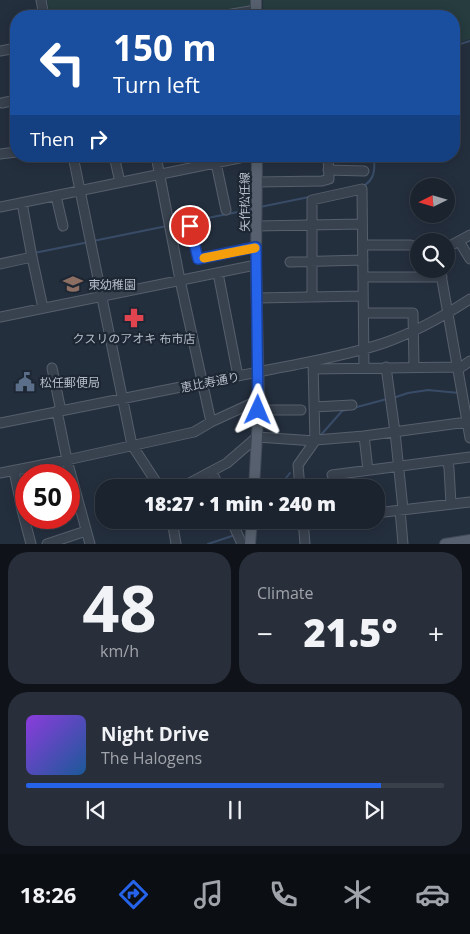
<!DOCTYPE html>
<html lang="en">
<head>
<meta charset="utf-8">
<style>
	:root { --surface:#1b232e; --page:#282f3a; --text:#f1f3f6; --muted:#a0a4aa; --line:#39404a; --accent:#2563eb }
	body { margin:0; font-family:"Open Sans","Noto Sans JP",sans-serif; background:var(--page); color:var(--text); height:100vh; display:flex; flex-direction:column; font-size:19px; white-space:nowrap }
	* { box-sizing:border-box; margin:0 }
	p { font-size:16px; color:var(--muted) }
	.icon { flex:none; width:28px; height:28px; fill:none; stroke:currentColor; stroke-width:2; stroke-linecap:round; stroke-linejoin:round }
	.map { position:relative; height:544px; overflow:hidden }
	.side { display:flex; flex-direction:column; gap:8px; padding:8px; background:#0f1319; flex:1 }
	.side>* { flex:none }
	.banner { position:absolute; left:10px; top:10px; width:450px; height:152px; border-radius:20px; box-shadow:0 2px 12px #0003,0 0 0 1px var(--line); background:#1a4fa0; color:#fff; overflow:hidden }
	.needle { width:32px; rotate:265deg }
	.fabs { position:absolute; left:410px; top:178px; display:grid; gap:10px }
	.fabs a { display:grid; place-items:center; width:45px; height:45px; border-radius:50%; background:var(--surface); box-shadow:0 2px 12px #0003,0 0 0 1px var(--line); font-size:25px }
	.speed { position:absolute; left:15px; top:464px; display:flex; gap:10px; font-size:25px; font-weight:700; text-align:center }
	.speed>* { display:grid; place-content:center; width:65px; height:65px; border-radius:50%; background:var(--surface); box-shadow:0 2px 12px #0003,0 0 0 1px var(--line); line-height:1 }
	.speed .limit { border:8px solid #d22; background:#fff; color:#111 }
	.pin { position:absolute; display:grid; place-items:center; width:42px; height:42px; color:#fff; margin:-21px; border:2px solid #fff; border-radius:50%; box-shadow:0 1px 5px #0007 }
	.me { position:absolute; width:55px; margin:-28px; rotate:1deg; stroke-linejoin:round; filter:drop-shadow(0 0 4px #0008) }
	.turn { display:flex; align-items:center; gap:18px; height:105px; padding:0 20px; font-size:22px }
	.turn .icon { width:65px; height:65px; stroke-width:2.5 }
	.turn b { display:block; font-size:35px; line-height:42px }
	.then { display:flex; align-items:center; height:48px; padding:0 20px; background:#0003; gap:10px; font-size:19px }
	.big { font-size:38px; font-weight:800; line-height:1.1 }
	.side .tile { flex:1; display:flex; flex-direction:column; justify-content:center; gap:8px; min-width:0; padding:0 18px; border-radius:20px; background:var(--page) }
	.side .dial { align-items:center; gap:0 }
	.dial b { font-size:65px; line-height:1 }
	.song { display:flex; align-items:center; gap:15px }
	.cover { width:60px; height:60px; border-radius:8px; background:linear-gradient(135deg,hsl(270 70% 55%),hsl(210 70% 35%)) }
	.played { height:5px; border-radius:2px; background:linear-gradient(90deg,var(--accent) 85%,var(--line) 85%) }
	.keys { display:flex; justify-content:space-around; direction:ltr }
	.heat { display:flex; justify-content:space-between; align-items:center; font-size:28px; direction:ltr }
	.side .tiles { flex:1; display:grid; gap:8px; grid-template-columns:1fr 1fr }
	.tile:last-child { grid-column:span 2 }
	.trip { position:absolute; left:95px; top:479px; width:290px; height:50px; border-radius:20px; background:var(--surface); box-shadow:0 2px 12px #0003,0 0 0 1px var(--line); font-weight:800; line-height:50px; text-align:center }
	.menu { display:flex; height:80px; justify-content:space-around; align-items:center; background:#0b0e12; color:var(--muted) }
	.menu .icon { width:35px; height:35px }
	.menu .active { color:var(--accent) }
	.menu b { font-size:22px; color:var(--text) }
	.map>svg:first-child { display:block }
</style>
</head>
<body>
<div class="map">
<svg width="470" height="544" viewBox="0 0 470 544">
	<rect width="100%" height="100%" fill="#242f3e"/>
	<path fill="#263c3f" d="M 47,0 L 251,0 L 251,7 L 198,16 L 50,16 Z
		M 263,0 L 470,0 L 470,39 L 454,44 L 454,16 L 263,16 Z"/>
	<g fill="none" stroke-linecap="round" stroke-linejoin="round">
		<path stroke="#394c67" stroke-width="2" d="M 454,46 L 470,41
			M 363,186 C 375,180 375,169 374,156
			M 260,207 L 309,197
			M 172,225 L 253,209
			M 93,241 L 167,226
			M 34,253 L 89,242
			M 393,398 L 408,393 L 428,390 L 459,393
			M 320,436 L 342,411 L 387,399
			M 278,488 L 290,473
			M 208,544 L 235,535"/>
		<defs>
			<path id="minor" d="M 41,0 L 44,16
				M 220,16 L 256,10
				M 0,51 L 16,48
				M 2,103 L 16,100
				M 0,154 L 16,152
				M 73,156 L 132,445 L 160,488
				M 114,156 L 120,182
				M 156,156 L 180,280 L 211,422
				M 216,163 L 226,210
				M 328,170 L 364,171
				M 257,182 L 322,181 L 329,179 L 328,156
				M 56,196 L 63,226
				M 22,203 L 32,257 L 43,308
				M 0,207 L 249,156
				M 190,226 L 198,259 L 256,247
				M 256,226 L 362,224
				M 459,241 L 470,259
				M 363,245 L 411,245
				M 446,248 L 470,235
				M 290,262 L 363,260
				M 0,264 L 32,257
				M 440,269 L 470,438
				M 218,273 L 238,376
				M 363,277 L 442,277
				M 312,297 L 312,200 L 362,189 L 364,368
				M 257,298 L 363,296
				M 364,313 L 413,313 L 414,367
				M 0,317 L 256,265
				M 386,367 L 395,432 L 403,509
				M 52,368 L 61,411
				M 313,369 L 457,367 L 460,368 L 470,361
				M 314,407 L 352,405
				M 258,410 L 301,410
				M 57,411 L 67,460 L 90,544
				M 0,423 L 226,378 C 249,374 271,369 294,365 C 324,359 355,353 384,343 C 413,333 444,316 470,299
				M 364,436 L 368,470
				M 447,460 L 449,468 L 451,504
				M 14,471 L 22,510 L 31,544
				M 212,471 L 219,488
				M 0,473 L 67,460 L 194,432 L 211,422 L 259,400
				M 332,475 L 470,457
				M 180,488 L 227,463 L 257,437 L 315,441 L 316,440 L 364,436 L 467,422
				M 300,488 L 298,465 L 315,441 L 313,364
				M 400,510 L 403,544
				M 376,513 L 470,502
				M 172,520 L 176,544
				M 231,520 L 242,544
				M 303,520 L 305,544
				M 304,525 L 330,520
				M 47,544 L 86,531"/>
			<path id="major" d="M 256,16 L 256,0
				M 254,488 L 259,400 L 256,265 L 257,156
				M 250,544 L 252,520
				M 445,544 L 470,540"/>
		</defs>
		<use href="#minor" stroke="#565f6c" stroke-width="11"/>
		<use href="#major" stroke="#414a57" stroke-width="12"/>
		<use href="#minor" stroke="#38414e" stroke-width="9"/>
		<use href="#major" stroke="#56606e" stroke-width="10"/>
	</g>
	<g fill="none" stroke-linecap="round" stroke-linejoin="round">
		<defs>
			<path id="route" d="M 190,226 L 198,259 L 256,247 L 258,410"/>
		</defs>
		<use href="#route" stroke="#184099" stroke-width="12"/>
		<use href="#route" stroke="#2563eb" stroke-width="9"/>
		<path stroke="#f59e0b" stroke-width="9" d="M 204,258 L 255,248"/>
	</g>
	<defs>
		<symbol id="school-bare" viewBox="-9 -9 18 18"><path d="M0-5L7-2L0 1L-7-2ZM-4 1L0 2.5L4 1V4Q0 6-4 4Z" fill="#8d6e63" stroke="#1d2633" stroke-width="2.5" paint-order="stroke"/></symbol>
		<symbol id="pharmacy-bare" viewBox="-9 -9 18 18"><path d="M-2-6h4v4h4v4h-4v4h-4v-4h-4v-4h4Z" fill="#e0444e" stroke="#1d2633" stroke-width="2.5" paint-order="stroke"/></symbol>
		<symbol id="civic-bare" viewBox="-9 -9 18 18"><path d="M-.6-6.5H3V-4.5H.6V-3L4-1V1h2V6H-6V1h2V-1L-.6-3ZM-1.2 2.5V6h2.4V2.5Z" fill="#5c6f8a" stroke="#1d2633" stroke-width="2.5" paint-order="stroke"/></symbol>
	</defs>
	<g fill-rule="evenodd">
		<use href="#school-bare" x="59" y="270" width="28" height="28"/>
		<use href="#pharmacy-bare" x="120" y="304" width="28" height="28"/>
		<use href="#civic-bare" x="11" y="368" width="28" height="28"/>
	</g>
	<g text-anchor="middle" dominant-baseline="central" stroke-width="4.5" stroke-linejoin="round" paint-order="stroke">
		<g font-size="12" fill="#b4bcc9" stroke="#1d2633">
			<text transform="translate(244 202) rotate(-90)">矢作松任線</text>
			<text transform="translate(210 382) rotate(-11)">恵比寿通り</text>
		</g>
		<g font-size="12" fill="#b4bcc9" stroke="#1d2633" text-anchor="start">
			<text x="88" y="284">東幼稚園</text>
			<text x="134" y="338" text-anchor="middle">クスリのアオキ 布市店</text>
			<text x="40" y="382">松任郵便局</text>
		</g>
	</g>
</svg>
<div class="fabs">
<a><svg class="needle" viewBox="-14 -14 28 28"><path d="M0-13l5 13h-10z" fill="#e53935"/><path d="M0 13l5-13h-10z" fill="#a0a4aa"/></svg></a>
<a><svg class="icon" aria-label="search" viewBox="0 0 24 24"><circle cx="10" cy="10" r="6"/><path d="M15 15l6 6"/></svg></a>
</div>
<div class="speed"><div class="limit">50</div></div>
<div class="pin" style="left:190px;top:226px;background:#d93025"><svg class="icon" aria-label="arrive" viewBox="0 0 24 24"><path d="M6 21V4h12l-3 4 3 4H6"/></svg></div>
<svg class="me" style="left:258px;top:410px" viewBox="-20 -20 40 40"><path d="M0-17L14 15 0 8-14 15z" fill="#2563eb" stroke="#fff" stroke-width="4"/></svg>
<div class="trip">18:27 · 1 min · 240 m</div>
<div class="banner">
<div class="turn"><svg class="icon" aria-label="left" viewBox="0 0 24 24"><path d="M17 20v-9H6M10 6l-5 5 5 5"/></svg><div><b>150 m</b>Turn left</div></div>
<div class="then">Then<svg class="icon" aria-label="right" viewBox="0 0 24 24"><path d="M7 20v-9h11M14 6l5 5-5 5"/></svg></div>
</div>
</div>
<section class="side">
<div class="tiles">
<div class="tile dial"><b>48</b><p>km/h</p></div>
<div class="tile"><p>Climate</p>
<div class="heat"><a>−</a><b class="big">21.5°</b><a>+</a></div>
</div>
<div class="tile">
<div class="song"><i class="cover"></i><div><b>Night Drive</b><p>The Halogens</p></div></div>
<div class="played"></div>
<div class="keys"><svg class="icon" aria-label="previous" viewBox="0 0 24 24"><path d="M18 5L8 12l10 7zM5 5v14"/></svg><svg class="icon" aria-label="pause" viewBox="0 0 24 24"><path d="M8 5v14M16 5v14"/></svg><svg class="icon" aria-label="next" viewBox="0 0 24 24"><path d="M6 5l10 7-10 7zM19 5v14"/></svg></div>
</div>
</div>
</section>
<nav class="menu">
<b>18:26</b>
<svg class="icon active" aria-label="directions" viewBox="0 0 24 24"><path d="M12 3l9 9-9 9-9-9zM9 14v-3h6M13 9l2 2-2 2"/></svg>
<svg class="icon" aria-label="music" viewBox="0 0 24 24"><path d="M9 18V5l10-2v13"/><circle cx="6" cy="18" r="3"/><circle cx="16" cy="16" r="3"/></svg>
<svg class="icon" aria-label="phone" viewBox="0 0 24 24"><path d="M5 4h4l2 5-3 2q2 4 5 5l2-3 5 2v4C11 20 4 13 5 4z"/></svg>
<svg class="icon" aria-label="climate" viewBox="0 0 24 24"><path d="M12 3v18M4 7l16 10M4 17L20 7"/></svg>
<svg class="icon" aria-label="car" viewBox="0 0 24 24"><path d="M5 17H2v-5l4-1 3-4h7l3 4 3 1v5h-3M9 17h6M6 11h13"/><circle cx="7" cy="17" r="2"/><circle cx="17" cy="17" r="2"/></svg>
</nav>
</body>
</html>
